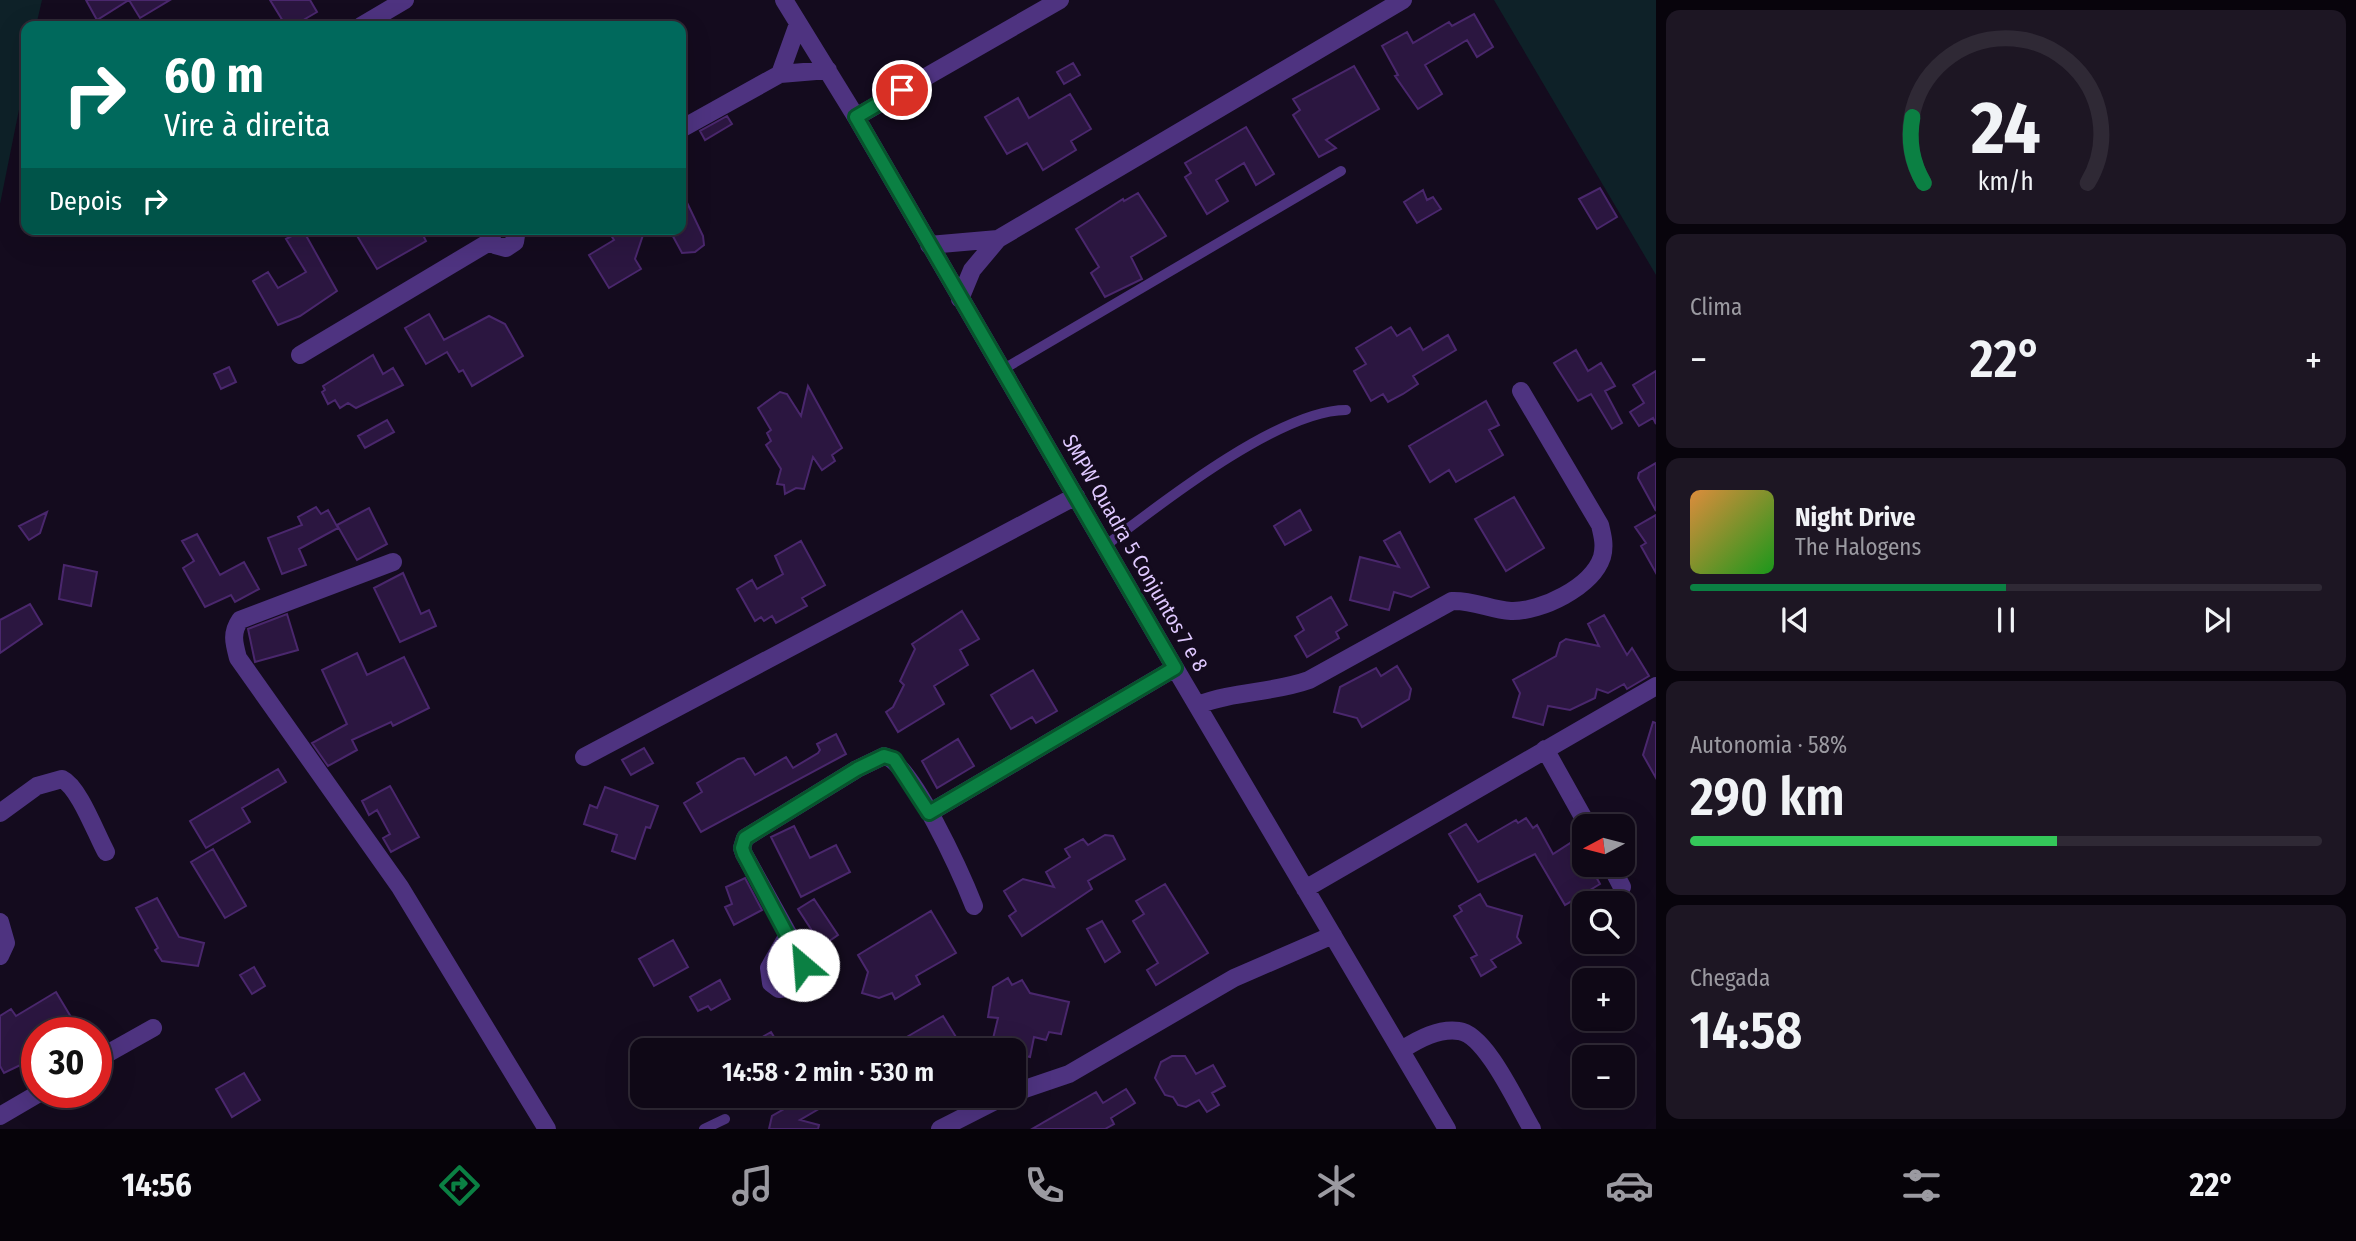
<!DOCTYPE html>
<html lang="pt">
<head>
<meta charset="utf-8">
<style>
	:root { --surface:#0f0816; --page:#1d1623; --text:#f1f3f6; --muted:#9b9aa1; --line:#2f2935; --accent:#0b8043 }
	body { margin:0; font-family:"Fira Sans Condensed",sans-serif; background:var(--page); color:var(--text); height:100vh; display:flex; flex-direction:column; font-size:26px; white-space:nowrap }
	* { box-sizing:border-box; margin:0 }
	p { font-size:23px; color:var(--muted) }
	.icon { flex:none; width:38px; height:38px; fill:none; stroke:currentColor; stroke-width:2; stroke-linecap:round; stroke-linejoin:round }
	.map { position:relative; flex:1; overflow:hidden }
	.drawer { display:flex; flex-direction:column; gap:10px; padding:10px; background:#08040c; width:700px }
	.drawer>* { flex:none }
	.banner { position:absolute; left:21px; top:21px; width:665px; height:214px; border-radius:14px; box-shadow:0 7px 28px #0002,0 0 0 2px var(--line); background:#00695c; color:#fff; overflow:hidden }
	.needle { width:46px; rotate:263deg }
	.tools { position:absolute; left:1572px; top:814px; display:grid; gap:14px }
	.tools a { display:grid; place-items:center; width:63px; height:63px; border-radius:14px; background:var(--surface); box-shadow:0 7px 28px #0002,0 0 0 2px var(--line); font-size:35px }
	.speed { position:absolute; left:21px; top:1017px; display:flex; gap:14px; font-size:35px; font-weight:700; text-align:center }
	.speed>* { display:grid; place-content:center; width:91px; height:91px; border-radius:50%; background:var(--surface); box-shadow:0 7px 28px #0002,0 0 0 2px var(--line); line-height:1 }
	.speed .limit { border:10px solid #d22; background:#fff; color:#111 }
	.pin { position:absolute; display:grid; place-items:center; width:60px; height:60px; color:#fff; margin:-30px; border:4px solid #fff; border-radius:50%; box-shadow:0 2px 7px #0007 }
	.me { position:absolute; width:77px; margin:-38px; rotate:333deg; stroke-linejoin:round; filter:drop-shadow(0 0 5px #0008) }
	.turn { display:flex; align-items:center; gap:24px; height:147px; padding:0 28px; font-size:32px }
	.turn .icon { width:91px; height:91px; stroke-width:2.5 }
	.turn b { display:block; font-size:49px; line-height:60px }
	.then { display:flex; align-items:center; height:66px; padding:0 28px; background:#0003; gap:14px; font-size:26px }
	.big { font-size:52px; font-weight:600; line-height:1.1 }
	.drawer .widget { flex:1; display:flex; flex-direction:column; justify-content:center; gap:10px; min-width:0; padding:0 24px; border-radius:14px; background:var(--page) }
	.drawer .dial { align-items:center; gap:0 }
	.dial svg { height:182px; overflow:visible; fill:none; stroke:var(--line); stroke-width:7; stroke-linecap:round; text-anchor:middle }
	.dial text { fill:var(--text); stroke:none }
	.song { display:flex; align-items:center; gap:21px }
	.cover { width:84px; height:84px; border-radius:10px; background:linear-gradient(135deg,hsl(30 70% 55%),hsl(120 70% 35%)) }
	.played { height:7px; border-radius:4px; background:linear-gradient(90deg,var(--accent) 50%,var(--line) 50%) }
	.keys { display:flex; justify-content:space-around; direction:ltr }
	.heat { display:flex; justify-content:space-between; align-items:center; font-size:38px; direction:ltr }
	.charge { height:10px; border-radius:5px; background:linear-gradient(90deg,#34c759 58%,var(--line) 0) }
	.trip { position:absolute; left:630px; top:1038px; width:396px; height:70px; border-radius:14px; background:var(--surface); box-shadow:0 7px 28px #0002,0 0 0 2px var(--line); font-weight:600; line-height:70px; text-align:center }
	.tabs { display:flex; height:112px; justify-content:space-around; align-items:center; background:#060309; color:var(--muted) }
	.tabs .icon { width:49px; height:49px }
	.tabs .on { color:var(--accent) }
	.tabs b { font-size:32px; color:var(--text) }
	main { display:flex; flex:1; min-height:0 }
	.map>svg:first-child { display:block }
</style>
</head>
<body>
<main>
<div class="map">
<svg width="1656" height="1129" viewBox="0 0 1656 1129">
	<rect width="100%" height="100%" fill="#140b1e"/>
	<path fill="#0e2128" d="M 0,0 L 42,0 L 36,26 L 26,26 L 26,75 L 0,204 Z
		M 1494,0 L 1656,0 L 1656,275 Z"/>
	<path fill="#2b1640" stroke="#4a276d" stroke-width="2" d="M 86,0 L 170,0 L 140,18 L 129,0 L 97,20 Z
		M 270,0 L 310,0 L 317,12 L 293,26 L 286,26 Z
		M 1474,14 L 1493,47 L 1477,57 L 1467,40 L 1425,65 L 1442,94 L 1418,109 L 1395,76 L 1398,75 L 1382,46 L 1407,32 L 1413,43 L 1449,22 L 1452,26 Z
		M 1073,63 L 1080,75 L 1064,84 L 1057,72 Z
		M 1354,66 L 1379,109 L 1326,140 L 1336,148 L 1319,157 L 1293,115 L 1300,110 L 1293,99 Z
		M 1070,94 L 1091,129 L 1071,141 L 1076,150 L 1043,170 L 1027,143 L 1007,154 L 985,117 L 1018,98 L 1029,118 Z
		M 727,116 L 732,124 L 705,140 L 700,131 Z
		M 1246,127 L 1274,174 L 1256,185 L 1244,163 L 1216,180 L 1228,201 L 1207,214 L 1185,177 L 1191,173 L 1185,163 Z
		M 1600,188 L 1617,217 L 1597,229 L 1579,199 Z
		M 681,190 L 703,236 L 704,245 L 695,252 L 682,253 L 669,229 L 681,229 Z
		M 1423,190 L 1427,200 L 1433,197 L 1441,209 L 1417,223 L 1404,202 Z
		M 1138,193 L 1166,236 L 1131,257 L 1142,279 L 1105,297 L 1091,273 L 1099,267 L 1076,229 L 1123,199 L 1124,201 Z
		M 353,229 L 420,229 L 426,241 L 377,269 Z
		M 607,229 L 645,229 L 635,259 L 641,269 L 609,288 L 589,255 L 614,240 Z
		M 303,230 L 337,291 L 300,316 L 278,325 L 253,281 L 268,272 L 278,288 L 306,272 L 286,239 Z
		M 429,314 L 444,340 L 489,316 L 505,324 L 523,356 L 472,386 L 463,370 L 459,372 L 447,352 L 426,364 L 405,328 Z
		M 1391,327 L 1397,336 L 1410,328 L 1423,350 L 1448,335 L 1456,350 L 1413,376 L 1418,384 L 1403,394 L 1388,402 L 1383,394 L 1371,401 L 1354,371 L 1366,364 L 1356,348 Z
		M 1576,350 L 1588,371 L 1601,363 L 1615,386 L 1605,391 L 1622,423 L 1612,429 L 1591,394 L 1578,401 L 1554,363 Z
		M 373,355 L 383,374 L 393,368 L 403,385 L 356,408 L 348,403 L 340,408 L 335,400 L 328,404 L 322,392 L 325,390 L 323,386 Z
		M 229,367 L 236,382 L 221,389 L 214,374 Z
		M 1656,371 L 1656,424 L 1653,418 L 1639,426 L 1630,412 L 1644,403 L 1633,385 Z
		M 808,386 L 842,448 L 832,455 L 835,461 L 822,470 L 813,457 L 804,489 L 796,488 L 785,494 L 784,485 L 777,484 L 781,469 L 766,445 L 771,441 L 767,433 L 771,430 L 758,408 L 780,392 L 787,394 L 801,416 Z
		M 1486,401 L 1499,425 L 1489,430 L 1503,455 L 1456,482 L 1449,470 L 1430,482 L 1409,446 Z
		M 387,420 L 394,432 L 365,448 L 358,436 Z
		M 1656,463 L 1656,511 L 1638,478 L 1639,473 Z
		M 1514,497 L 1544,548 L 1506,571 L 1475,519 Z
		M 316,507 L 321,514 L 328,510 L 338,528 L 299,549 L 306,565 L 282,574 L 268,538 L 302,525 L 298,517 Z
		M 369,508 L 387,544 L 357,560 L 337,525 Z
		M 1300,510 L 1311,530 L 1285,545 L 1274,526 Z
		M 47,512 L 40,533 L 29,540 L 19,526 Z
		M 1656,515 L 1656,573 L 1641,546 L 1646,543 L 1635,527 Z
		M 1400,532 L 1429,587 L 1411,597 L 1394,592 L 1389,610 L 1350,600 L 1360,557 L 1399,567 L 1384,541 Z
		M 197,534 L 220,575 L 244,562 L 259,589 L 235,602 L 231,595 L 205,607 L 183,568 L 194,561 L 182,541 Z
		M 801,541 L 825,585 L 802,598 L 807,606 L 776,623 L 772,616 L 764,621 L 761,617 L 755,621 L 737,589 L 752,580 L 757,589 L 783,574 L 775,556 Z
		M 64,565 L 97,572 L 91,606 L 59,599 Z
		M 403,573 L 421,614 L 429,610 L 436,626 L 400,642 L 374,588 Z
		M 1331,597 L 1347,625 L 1336,632 L 1339,638 L 1307,657 L 1295,636 L 1304,630 L 1297,617 Z
		M 30,604 L 42,624 L 0,653 L 0,620 Z
		M 962,611 L 979,639 L 960,650 L 968,665 L 934,686 L 944,704 L 898,732 L 886,712 L 893,707 L 904,685 L 900,681 L 915,649 L 912,644 Z
		M 287,614 L 298,650 L 255,662 L 248,629 Z
		M 1604,615 L 1627,655 L 1632,648 L 1649,676 L 1627,689 L 1624,684 L 1608,693 L 1597,689 L 1595,698 L 1570,710 L 1548,706 L 1543,725 L 1513,717 L 1520,693 L 1513,680 L 1556,656 L 1560,643 L 1566,639 L 1599,646 L 1588,624 Z
		M 357,653 L 367,675 L 404,657 L 429,708 L 393,726 L 391,722 L 352,740 L 357,750 L 328,766 L 312,743 L 347,724 L 322,670 Z
		M 1397,666 L 1411,689 L 1409,699 L 1362,727 L 1357,718 L 1334,712 L 1340,687 L 1376,668 L 1381,676 Z
		M 1033,670 L 1057,711 L 1036,723 L 1032,717 L 1011,729 L 991,695 Z
		M 1653,722 L 1656,723 L 1656,778 L 1643,755 Z
		M 836,734 L 846,754 L 701,832 L 684,803 L 702,792 L 697,783 L 738,759 L 744,758 L 755,775 L 786,757 L 793,768 L 818,753 L 820,750 L 817,744 Z
		M 958,739 L 974,766 L 937,788 L 922,761 Z
		M 644,748 L 653,763 L 631,775 L 622,760 Z
		M 278,769 L 286,782 L 242,808 L 250,822 L 206,848 L 190,821 Z
		M 390,786 L 419,837 L 391,852 L 383,838 L 390,834 L 377,810 L 369,815 L 362,801 Z
		M 605,787 L 658,806 L 650,828 L 646,827 L 635,859 L 612,851 L 617,835 L 584,824 L 590,805 L 597,808 Z
		M 1526,818 L 1533,828 L 1537,825 L 1553,854 L 1575,840 L 1584,856 L 1584,864 L 1589,864 L 1600,884 L 1565,905 L 1535,854 L 1478,882 L 1449,834 L 1466,824 L 1478,842 L 1516,820 L 1518,823 Z
		M 794,826 L 810,858 L 836,845 L 850,872 L 801,897 L 771,837 Z
		M 1105,835 L 1113,836 L 1125,859 L 1088,881 L 1092,889 L 1022,936 L 1009,916 L 1016,911 L 1004,891 L 1023,879 L 1054,887 L 1046,872 L 1070,857 L 1065,849 L 1083,839 L 1088,845 Z
		M 213,849 L 246,906 L 225,918 L 191,862 Z
		M 745,878 L 762,910 L 734,925 L 725,907 L 732,904 L 726,887 Z
		M 1165,884 L 1208,953 L 1156,985 L 1147,970 L 1158,963 L 1133,921 L 1144,914 L 1136,901 Z
		M 1480,894 L 1487,906 L 1522,916 L 1517,937 L 1521,943 L 1491,960 L 1496,967 L 1481,976 L 1471,958 L 1477,955 L 1454,916 L 1462,911 L 1459,906 Z
		M 157,898 L 179,937 L 204,943 L 198,966 L 162,961 L 155,950 L 158,948 L 136,908 Z
		M 814,899 L 838,935 L 822,946 L 798,909 Z
		M 931,911 L 956,953 L 916,976 L 920,984 L 895,999 L 892,993 L 879,998 L 862,993 L 868,972 L 858,955 Z
		M 1102,921 L 1120,952 L 1105,962 L 1087,929 Z
		M 673,940 L 688,967 L 654,986 L 639,959 Z
		M 254,967 L 265,986 L 252,994 L 240,975 Z
		M 1008,978 L 1012,985 L 1022,980 L 1030,993 L 1069,1002 L 1061,1034 L 1049,1032 L 1046,1040 L 1034,1037 L 1030,1057 L 1013,1053 L 1013,1050 L 991,1047 L 998,1018 L 988,1017 L 993,987 Z
		M 720,980 L 730,999 L 711,1010 L 708,1006 L 698,1011 L 690,997 Z
		M 56,992 L 80,1032 L 37,1032 L 37,1057 L 4,1073 L 0,1066 L 0,1016 L 11,1009 L 16,1016 Z
		M 943,1016 L 964,1050 L 889,1050 L 905,1038 Z
		M 771,1032 L 782,1050 L 740,1050 L 764,1036 Z
		M 1172,1056 L 1185,1056 L 1196,1074 L 1213,1065 L 1225,1086 L 1212,1093 L 1219,1105 L 1207,1112 L 1199,1100 L 1186,1107 L 1178,1105 L 1173,1097 L 1165,1095 L 1155,1078 L 1161,1062 Z
		M 244,1073 L 260,1100 L 232,1117 L 216,1089 Z
		M 1126,1089 L 1135,1103 L 1111,1118 L 1114,1124 L 1105,1129 L 1032,1129 L 1096,1092 L 1103,1103 Z
		M 807,1096 L 818,1096 L 824,1106 L 800,1120 L 819,1125 L 818,1129 L 769,1129 L 772,1116 Z"/>
	<g fill="none" stroke-linecap="round" stroke-linejoin="round">
		<path stroke="#4e3380" stroke-width="10" d="M 1002,370 L 1341,171
			M 1105,546 C 1159,505 1279,410 1346,410
			M 704,1129 L 725,1119"/>
		<path stroke="#4e3380" stroke-width="18" d="M 784,0 L 856,117 L 1175,668 L 1447,1129
			M 361,26 L 405,0
			M 780,74 L 798,24
			M 856,117 L 1060,0
			M 681,129 L 780,74 L 828,70
			M 489,230 L 489,236 L 495,245 L 506,248 L 515,242 L 517,229
			M 929,245 L 998,239
			M 960,299 L 972,270 L 998,239 L 1403,0
			M 300,355 L 491,241
			M 393,562 L 240,620 C 231,633 234,643 238,658 L 400,887 L 547,1129
			M 1198,705 C 1234,691 1273,693 1309,680 L 1452,601 C 1473,600 1491,610 1511,611 C 1541,612 1592,587 1602,557 C 1605,546 1603,537 1600,525 L 1521,391
			M 1545,749 L 1588,826
			M 584,757 L 1076,496
			M 0,813 L 37,786 L 62,779 C 79,787 96,834 106,852
			M 929,813 L 1175,668
			M 1610,864 L 1622,887
			M 1305,889 L 1656,686
			M 0,922 L 6,943 L 0,956
			M 788,935 L 769,968 L 771,983 L 779,989 C 799,987 805,973 800,955 L 744,854 L 742,848 L 745,838 L 857,769 L 884,756 C 911,761 963,878 974,906
			M 1403,1049 C 1419,1039 1439,1028 1459,1031 C 1486,1034 1518,1106 1532,1129
			M 96,1060 L 153,1028
			M 1013,1093 L 1069,1074 L 1234,978 L 1333,935
			M 0,1116 L 41,1092
			M 940,1129 L 1005,1096"/>
	</g>
	<g fill="none" stroke-linecap="round" stroke-linejoin="round">
		<defs>
			<path id="route" d="M 803,965 L 744,854 L 742,848 L 745,838 L 857,769 L 884,756 L 894,759 L 929,813 L 1175,668 L 856,117 L 902,90"/>
		</defs>
		<use href="#route" stroke="#07532c" stroke-width="18"/>
		<use href="#route" stroke="#0b8043" stroke-width="12"/>
	</g>
	<g text-anchor="middle" dominant-baseline="central" stroke-width="6" stroke-linejoin="round" paint-order="stroke">
		<g font-size="21" fill="#dfc8ff" stroke="#140b1e">
			<text transform="translate(1135 553) rotate(60)">SMPW Quadra 5 Conjuntos 7 e 8</text>
		</g>
	</g>
</svg>
<div class="tools">
<a><svg class="needle" viewBox="-14 -14 28 28"><path d="M0-13l5 13h-10z" fill="#e53935"/><path d="M0 13l5-13h-10z" fill="#9b9aa1"/></svg></a>
<a><svg class="icon" aria-label="search" viewBox="0 0 24 24"><circle cx="10" cy="10" r="6"/><path d="M15 15l6 6"/></svg></a>
<a>+</a>
<a>−</a>
</div>
<div class="speed"><div class="limit">30</div></div>
<div class="pin" style="left:902px;top:90px;background:#d93025"><svg class="icon" aria-label="arrive" viewBox="0 0 24 24"><path d="M6 21V4h12l-3 4 3 4H6"/></svg></div>
<svg class="me" style="left:803px;top:965px" viewBox="-20 -20 40 40"><circle r="19" fill="#fff"/><path d="M0-13L10 11 0 6-10 11z" fill="#0b8043"/></svg>
<div class="trip">14:58 · 2 min · 530 m</div>
<div class="banner">
<div class="turn"><svg class="icon" aria-label="right" viewBox="0 0 24 24"><path d="M7 20v-9h11M14 6l5 5-5 5"/></svg><div><b>60 m</b>Vire à direita</div></div>
<div class="then">Depois<svg class="icon" aria-label="right" viewBox="0 0 24 24"><path d="M7 20v-9h11M14 6l5 5-5 5"/></svg></div>
</div>
</div>
<section class="drawer">
<div class="widget dial"><svg viewBox="0 0 100 80">
<path d="M14 69A42 42 0 1 1 86 69"/>
<path d="M14 69A42 42 0 0 1 9 40" stroke="#0b8043"/>
<text x="50" y="56" font-size="32" font-weight="700">24</text>
<text x="50" y="72" font-size="11">km/h</text>
</svg></div>
<div class="widget"><p>Clima</p>
<div class="heat"><a>−</a><b class="big">22°</b><a>+</a></div>
</div>
<div class="widget">
<div class="song"><i class="cover"></i><div><b>Night Drive</b><p>The Halogens</p></div></div>
<div class="played"></div>
<div class="keys"><svg class="icon" aria-label="previous" viewBox="0 0 24 24"><path d="M18 5L8 12l10 7zM5 5v14"/></svg><svg class="icon" aria-label="pause" viewBox="0 0 24 24"><path d="M8 5v14M16 5v14"/></svg><svg class="icon" aria-label="next" viewBox="0 0 24 24"><path d="M6 5l10 7-10 7zM19 5v14"/></svg></div>
</div>
<div class="widget"><p>Autonomia · 58%</p><b class="big">290 km</b><div class="charge"></div></div>
<div class="widget"><p>Chegada</p><b class="big">14:58</b></div>
</section>
</main>
<nav class="tabs">
<b>14:56</b>
<svg class="icon on" aria-label="directions" viewBox="0 0 24 24"><path d="M12 3l9 9-9 9-9-9zM9 14v-3h6M13 9l2 2-2 2"/></svg>
<svg class="icon" aria-label="music" viewBox="0 0 24 24"><path d="M9 18V5l10-2v13"/><circle cx="6" cy="18" r="3"/><circle cx="16" cy="16" r="3"/></svg>
<svg class="icon" aria-label="phone" viewBox="0 0 24 24"><path d="M5 4h4l2 5-3 2q2 4 5 5l2-3 5 2v4C11 20 4 13 5 4z"/></svg>
<svg class="icon" aria-label="climate" viewBox="0 0 24 24"><path d="M12 3v18M4 7l16 10M4 17L20 7"/></svg>
<svg class="icon" aria-label="car" viewBox="0 0 24 24"><path d="M5 17H2v-5l4-1 3-4h7l3 4 3 1v5h-3M9 17h6M6 11h13"/><circle cx="7" cy="17" r="2"/><circle cx="17" cy="17" r="2"/></svg>
<svg class="icon" aria-label="filters" viewBox="0 0 24 24"><path d="M4 7h16M4 17h16"/><circle cx="9" cy="7" r="2"/><circle cx="15" cy="17" r="2"/></svg>
<b>22°</b>
</nav>
</body>
</html>
